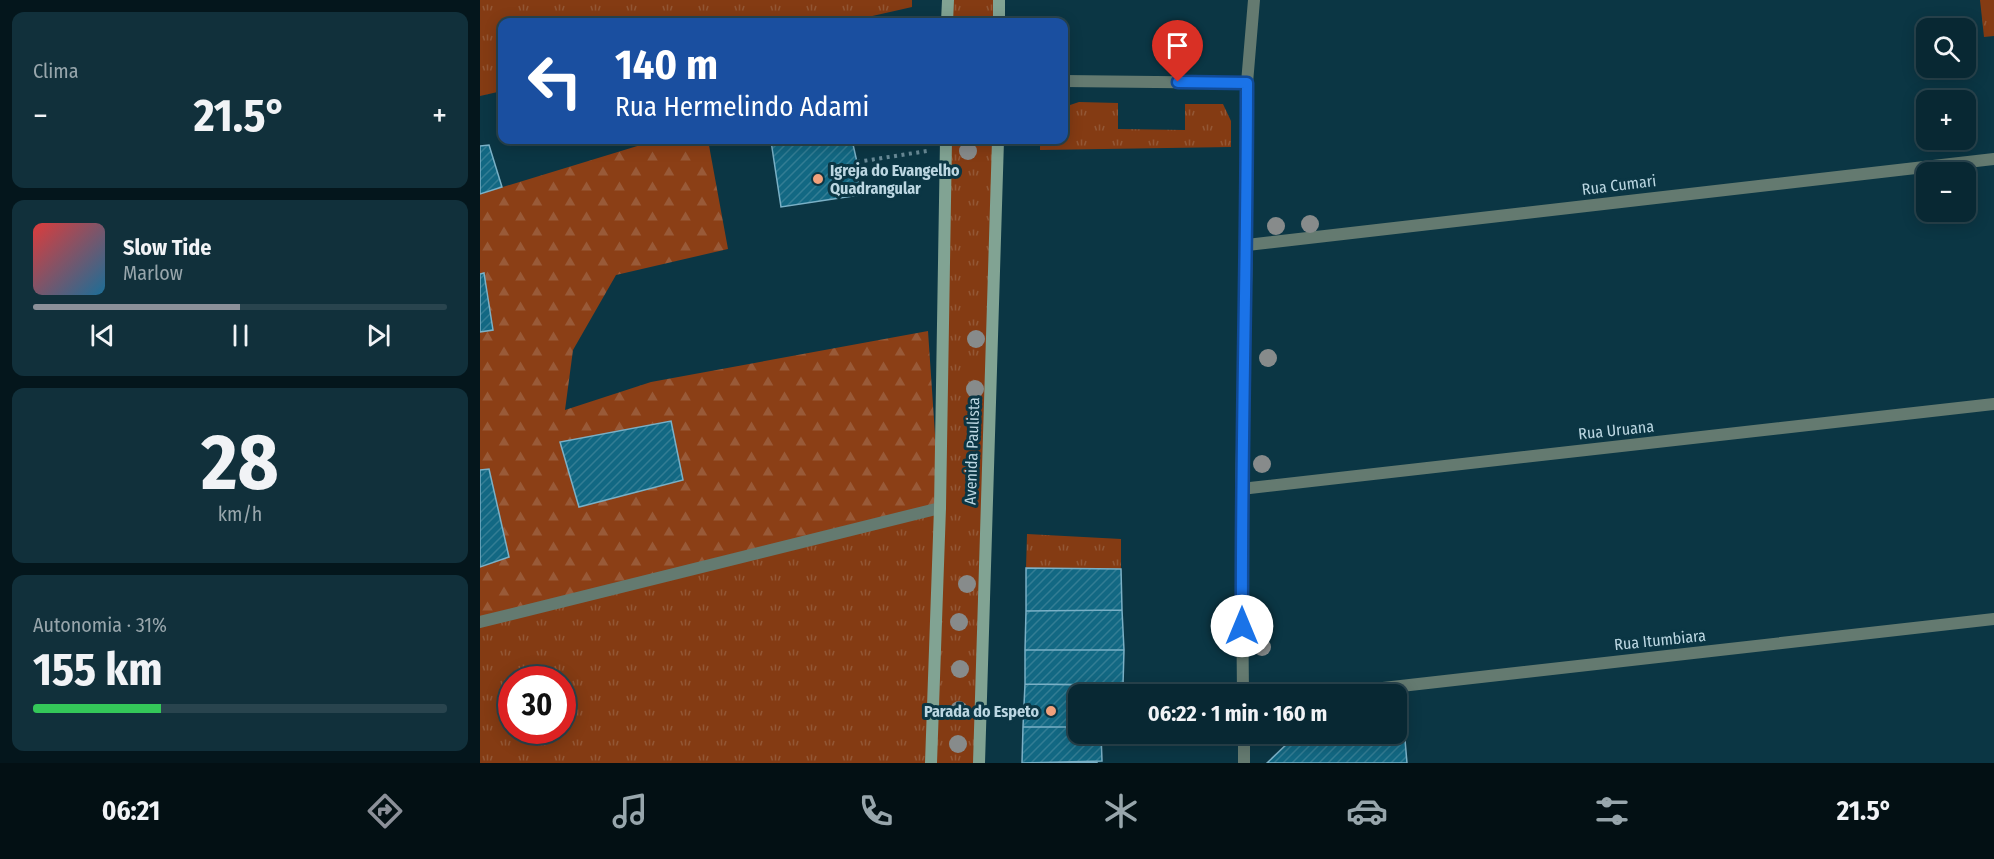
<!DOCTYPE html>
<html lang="pt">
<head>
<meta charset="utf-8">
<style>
	:root { --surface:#082833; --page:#11303b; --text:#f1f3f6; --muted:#98a6ac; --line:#29444e; --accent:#8c9099 }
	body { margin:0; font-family:"Fira Sans Condensed",sans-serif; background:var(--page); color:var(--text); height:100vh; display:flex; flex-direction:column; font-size:22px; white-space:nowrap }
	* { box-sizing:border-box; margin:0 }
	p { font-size:20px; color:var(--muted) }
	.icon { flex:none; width:33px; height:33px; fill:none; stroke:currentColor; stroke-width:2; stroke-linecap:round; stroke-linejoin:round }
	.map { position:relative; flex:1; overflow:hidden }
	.drawer { display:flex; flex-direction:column; gap:12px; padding:12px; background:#04161c; width:480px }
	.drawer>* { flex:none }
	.banner { position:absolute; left:18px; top:18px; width:570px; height:126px; border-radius:12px; box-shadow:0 3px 15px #0003,0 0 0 2px var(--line); background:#1a4fa0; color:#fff; overflow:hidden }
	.controls { position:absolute; left:1436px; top:18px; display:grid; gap:12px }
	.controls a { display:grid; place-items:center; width:60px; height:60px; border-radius:12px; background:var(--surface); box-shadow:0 3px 15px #0003,0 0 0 2px var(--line); font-size:30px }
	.speed { position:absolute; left:18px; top:666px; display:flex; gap:12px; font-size:30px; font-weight:700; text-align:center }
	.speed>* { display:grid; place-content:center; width:78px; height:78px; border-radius:50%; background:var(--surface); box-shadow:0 3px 15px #0003,0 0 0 2px var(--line); line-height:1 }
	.speed .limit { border:9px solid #d22; background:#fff; color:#111 }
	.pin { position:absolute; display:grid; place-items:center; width:51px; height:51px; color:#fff; margin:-62px -26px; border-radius:50% 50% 50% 0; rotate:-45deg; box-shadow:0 0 6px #0007 }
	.pin .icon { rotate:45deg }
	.me { position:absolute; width:66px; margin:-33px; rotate:0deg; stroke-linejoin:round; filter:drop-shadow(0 0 4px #0008) }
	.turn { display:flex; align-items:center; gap:21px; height:126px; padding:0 18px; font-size:27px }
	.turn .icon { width:78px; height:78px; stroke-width:2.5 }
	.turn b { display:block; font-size:42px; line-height:51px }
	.big { font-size:45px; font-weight:700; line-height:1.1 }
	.drawer .tile { flex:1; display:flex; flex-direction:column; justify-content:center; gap:9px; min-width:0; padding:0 21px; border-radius:12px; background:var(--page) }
	.drawer .dial { align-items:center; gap:0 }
	.dial b { font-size:78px; line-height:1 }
	.song { display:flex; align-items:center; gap:18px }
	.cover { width:72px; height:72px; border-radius:9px; background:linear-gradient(135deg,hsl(0 70% 55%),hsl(200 70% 35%)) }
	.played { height:6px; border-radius:3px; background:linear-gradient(90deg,var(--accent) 50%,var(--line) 50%) }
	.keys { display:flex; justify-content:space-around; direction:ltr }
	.heat { display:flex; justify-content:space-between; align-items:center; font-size:33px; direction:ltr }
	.charge { height:9px; border-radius:4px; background:linear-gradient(90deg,#34c759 31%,var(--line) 0) }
	.trip { position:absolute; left:588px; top:684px; width:339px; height:60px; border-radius:12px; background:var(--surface); box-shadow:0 3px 15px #0003,0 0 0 2px var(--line); font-weight:700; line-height:60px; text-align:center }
	.tab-bar { display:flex; height:96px; justify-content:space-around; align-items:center; background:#031014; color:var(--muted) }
	.tab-bar .icon { width:42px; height:42px }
	.tab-bar .current { color:var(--accent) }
	.tab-bar b { font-size:27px; color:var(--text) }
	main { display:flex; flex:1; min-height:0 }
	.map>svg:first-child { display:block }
</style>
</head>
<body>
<main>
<section class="drawer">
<div class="tile"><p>Clima</p>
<div class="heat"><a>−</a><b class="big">21.5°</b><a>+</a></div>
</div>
<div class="tile">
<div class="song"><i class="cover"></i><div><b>Slow Tide</b><p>Marlow</p></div></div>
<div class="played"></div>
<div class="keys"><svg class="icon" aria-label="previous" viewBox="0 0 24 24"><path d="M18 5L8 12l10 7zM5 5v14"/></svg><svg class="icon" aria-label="pause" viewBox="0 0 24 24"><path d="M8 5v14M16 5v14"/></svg><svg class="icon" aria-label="next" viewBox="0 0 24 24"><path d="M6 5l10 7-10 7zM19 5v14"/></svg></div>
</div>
<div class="tile dial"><b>28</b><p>km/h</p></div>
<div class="tile"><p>Autonomia · 31%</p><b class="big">155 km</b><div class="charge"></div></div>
</section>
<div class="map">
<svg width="1514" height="763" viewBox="0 0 1514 763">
	<defs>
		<pattern id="grass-tufts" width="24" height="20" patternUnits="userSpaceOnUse" patternTransform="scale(1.5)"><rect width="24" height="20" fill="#843b13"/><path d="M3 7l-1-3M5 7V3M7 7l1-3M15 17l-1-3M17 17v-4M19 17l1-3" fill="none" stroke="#935735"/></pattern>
		<pattern id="forest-firs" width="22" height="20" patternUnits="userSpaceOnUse" patternTransform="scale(1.5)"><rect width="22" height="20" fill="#8b3f16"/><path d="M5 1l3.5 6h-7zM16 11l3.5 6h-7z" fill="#995a38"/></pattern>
		<pattern id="building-hatch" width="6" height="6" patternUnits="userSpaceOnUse" patternTransform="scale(1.5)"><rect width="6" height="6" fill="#126883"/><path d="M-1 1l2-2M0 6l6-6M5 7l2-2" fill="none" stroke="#337d94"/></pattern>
	</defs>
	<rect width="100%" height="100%" fill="#0b3644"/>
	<path fill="url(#grass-tufts)" fill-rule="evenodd" d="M 0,0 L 432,0 L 432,7 L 366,22 L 22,22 L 22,91 L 0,96 Z
		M 468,0 L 519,0 L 519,22 L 467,22 Z
		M 1500,0 L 1514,0 L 1514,36 L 1504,37 Z
		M 599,102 L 638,103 L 638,129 L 705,130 L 705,104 L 743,104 L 751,121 L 751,147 L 560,150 L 560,140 L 584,140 L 584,107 Z
		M 466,140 L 518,140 L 499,763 L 0,763 L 0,626 L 460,508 ZM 32,680 L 82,680 L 82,730 L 32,730 Z
		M 547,534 L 641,539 L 641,569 L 546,568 Z"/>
	<path fill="url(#forest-firs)" d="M 177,140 L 228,140 L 248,249 L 136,275 L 93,350 L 85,410 L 171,382 L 448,331 L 460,508 L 0,622 L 0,194 Z"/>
	<path fill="url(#building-hatch)" stroke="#7ab0c6" stroke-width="1.5" d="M 299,140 L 372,140 L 377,162 L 379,195 L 301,207 L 291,141 Z
		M 9,145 L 22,187 L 0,194 L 0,146 Z
		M 4,273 L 13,330 L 0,332 L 0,274 Z
		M 191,421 L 203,480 L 99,507 L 80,442 Z
		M 9,469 L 29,557 L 0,567 L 0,470 Z
		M 546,568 L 641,569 L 642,610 L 546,611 Z
		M 642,610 L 644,650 L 545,650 L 546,611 Z
		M 545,650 L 644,650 L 643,685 L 545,684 Z
		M 545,684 L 611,685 L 612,694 L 598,694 L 598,727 L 543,727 Z
		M 923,716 L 927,763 L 787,763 L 808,743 L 827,734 L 916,734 L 916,717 Z
		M 543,727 L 598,727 L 598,734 L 621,734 L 622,761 L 542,763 Z
		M 617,762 L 617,763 L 542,763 Z"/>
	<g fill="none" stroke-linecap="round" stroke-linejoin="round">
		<path stroke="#688a97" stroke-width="4" stroke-dasharray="3 4.5" stroke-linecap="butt" d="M 377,162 L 447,151"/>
		<path stroke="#647a70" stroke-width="12" d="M 584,81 L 767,83
			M 767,245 L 1514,159
			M 761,489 L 1514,404
			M 0,622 L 460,508
			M 763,694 L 761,489 L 767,245 L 767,83 L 774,0
			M 850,694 L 1514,619
			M 764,734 L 764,763"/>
		<path stroke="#81a393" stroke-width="12" d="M 519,0 L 519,22
			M 467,22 L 468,0
			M 451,763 L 460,508 L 466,140
			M 499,763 L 518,140"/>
	</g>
	<g fill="#878b8b">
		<circle cx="488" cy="151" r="9"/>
		<circle cx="830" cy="224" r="9"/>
		<circle cx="796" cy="226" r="9"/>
		<circle cx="496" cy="339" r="9"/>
		<circle cx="788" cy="358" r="9"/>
		<circle cx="495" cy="389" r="9"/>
		<circle cx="782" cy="464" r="9"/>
		<circle cx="487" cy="584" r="9"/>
		<circle cx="479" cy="622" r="9"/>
		<circle cx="782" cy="647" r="9"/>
		<circle cx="480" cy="669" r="9"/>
		<circle cx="479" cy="710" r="9"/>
		<circle cx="478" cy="744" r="9"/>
	</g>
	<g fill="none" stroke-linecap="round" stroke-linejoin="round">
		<defs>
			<path id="route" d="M 698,82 L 767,83 C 767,264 761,445 762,626"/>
		</defs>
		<use href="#route" stroke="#114b97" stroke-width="15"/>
		<use href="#route" stroke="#1a73e8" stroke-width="10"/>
	</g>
	<g fill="#f1a17c" stroke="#0b3644" stroke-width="2">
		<circle cx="338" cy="179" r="6"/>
		<circle cx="571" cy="711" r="6"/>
	</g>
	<g text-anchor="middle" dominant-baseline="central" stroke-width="6" stroke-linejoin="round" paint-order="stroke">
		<g font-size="16" font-weight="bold" fill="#bcd7e2" stroke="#0b3644" text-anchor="start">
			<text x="350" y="170">Igreja do Evangelho<tspan x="350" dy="18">Quadrangular</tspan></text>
			<text x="559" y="711" text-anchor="end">Parada do Espeto</text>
		</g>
		<g font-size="16" fill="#bcd7e2" stroke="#0b3644">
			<text transform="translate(1139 185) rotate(-7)">Rua Cumari</text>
			<text transform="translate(1136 430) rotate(-6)">Rua Uruana</text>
			<text transform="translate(492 451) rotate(-88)">Avenida Paulista</text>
			<text transform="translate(1180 640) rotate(-6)">Rua Itumbiara</text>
		</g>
	</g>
</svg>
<div class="controls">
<a><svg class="icon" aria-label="search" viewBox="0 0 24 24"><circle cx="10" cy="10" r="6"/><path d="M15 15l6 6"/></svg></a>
<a>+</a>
<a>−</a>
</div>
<div class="speed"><div class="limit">30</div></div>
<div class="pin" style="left:698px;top:82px;background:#d93025"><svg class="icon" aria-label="arrive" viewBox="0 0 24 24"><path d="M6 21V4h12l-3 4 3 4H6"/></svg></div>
<svg class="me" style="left:762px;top:626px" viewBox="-20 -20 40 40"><circle r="19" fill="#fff"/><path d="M0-13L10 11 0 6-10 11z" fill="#1a73e8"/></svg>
<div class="trip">06:22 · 1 min · 160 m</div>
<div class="banner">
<div class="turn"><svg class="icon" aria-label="left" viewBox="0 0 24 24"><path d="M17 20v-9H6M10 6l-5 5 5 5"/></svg><div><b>140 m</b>Rua Hermelindo Adami</div></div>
</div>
</div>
</main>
<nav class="tab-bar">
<b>06:21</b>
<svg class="icon current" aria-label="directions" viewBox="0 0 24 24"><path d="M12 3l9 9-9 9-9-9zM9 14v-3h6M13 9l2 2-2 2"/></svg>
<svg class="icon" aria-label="music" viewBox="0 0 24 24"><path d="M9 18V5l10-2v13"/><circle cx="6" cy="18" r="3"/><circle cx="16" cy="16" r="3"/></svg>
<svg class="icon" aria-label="phone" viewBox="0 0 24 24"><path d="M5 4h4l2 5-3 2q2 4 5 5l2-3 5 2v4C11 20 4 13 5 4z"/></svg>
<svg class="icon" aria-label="climate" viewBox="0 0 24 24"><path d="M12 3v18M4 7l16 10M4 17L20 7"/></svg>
<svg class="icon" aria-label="car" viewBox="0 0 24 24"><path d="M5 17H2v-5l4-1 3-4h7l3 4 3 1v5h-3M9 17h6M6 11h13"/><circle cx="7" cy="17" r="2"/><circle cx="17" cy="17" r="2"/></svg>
<svg class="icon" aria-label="filters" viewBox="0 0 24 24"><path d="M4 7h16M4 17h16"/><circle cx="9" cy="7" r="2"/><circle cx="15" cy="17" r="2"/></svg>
<b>21.5°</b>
</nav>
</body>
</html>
